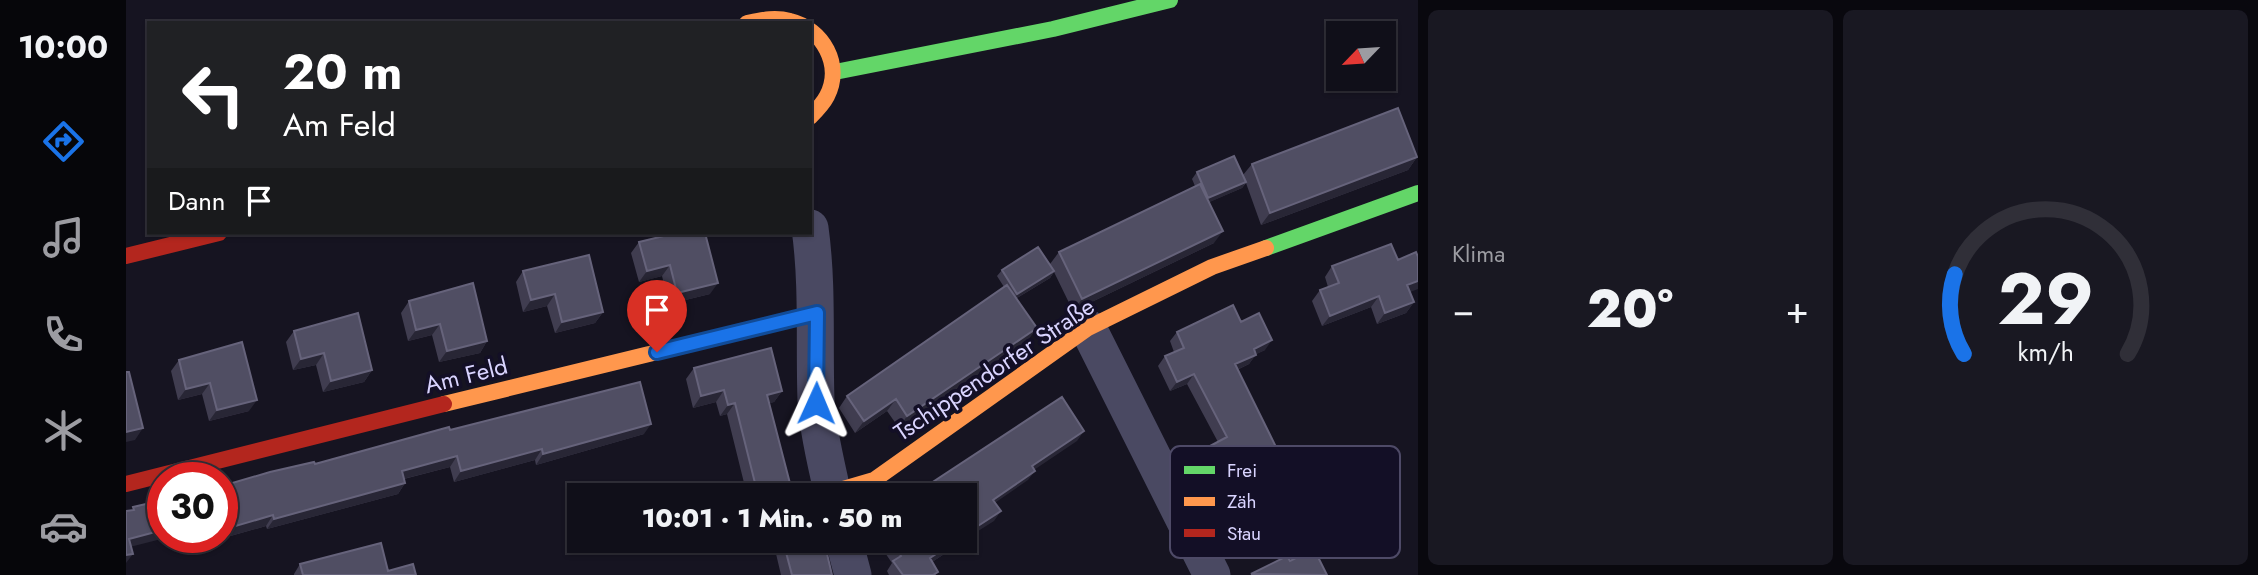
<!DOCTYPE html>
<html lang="de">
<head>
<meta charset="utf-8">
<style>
	:root { --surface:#100f19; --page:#191822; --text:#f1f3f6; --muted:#9c9ca2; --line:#302f38; --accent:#1a73e8 }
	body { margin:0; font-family:Jost,sans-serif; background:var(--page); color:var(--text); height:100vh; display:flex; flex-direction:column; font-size:26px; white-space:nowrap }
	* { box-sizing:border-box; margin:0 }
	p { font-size:23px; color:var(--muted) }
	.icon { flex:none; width:38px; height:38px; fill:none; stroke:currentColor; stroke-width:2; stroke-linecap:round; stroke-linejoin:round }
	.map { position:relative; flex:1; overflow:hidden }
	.sheet { display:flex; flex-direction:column; gap:10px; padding:10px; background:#09080e; width:840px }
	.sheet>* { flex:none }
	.hud { position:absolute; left:21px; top:21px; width:665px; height:214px; border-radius:0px; box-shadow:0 2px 5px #0004,0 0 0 2px var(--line); background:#202124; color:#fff; overflow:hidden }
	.needle { width:46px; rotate:245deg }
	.buttons { position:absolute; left:1200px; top:21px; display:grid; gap:14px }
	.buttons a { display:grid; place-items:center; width:70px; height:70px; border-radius:0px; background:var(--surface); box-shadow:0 2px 5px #0004,0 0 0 2px var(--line); font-size:35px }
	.speed { position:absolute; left:21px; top:462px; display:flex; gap:14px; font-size:35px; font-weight:700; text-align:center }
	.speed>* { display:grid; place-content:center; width:91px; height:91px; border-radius:50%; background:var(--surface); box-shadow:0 2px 5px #0004,0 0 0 2px var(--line); line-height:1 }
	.speed .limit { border:10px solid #d22; background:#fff; color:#111 }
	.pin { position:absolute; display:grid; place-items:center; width:60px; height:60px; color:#fff; margin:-72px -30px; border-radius:50% 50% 50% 0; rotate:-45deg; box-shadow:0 0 7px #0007 }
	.pin .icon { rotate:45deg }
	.me { position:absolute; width:77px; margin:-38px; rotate:1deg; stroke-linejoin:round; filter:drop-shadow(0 0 5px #0008) }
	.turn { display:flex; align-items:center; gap:24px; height:147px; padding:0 21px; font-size:32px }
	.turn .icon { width:91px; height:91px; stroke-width:2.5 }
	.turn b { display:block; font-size:49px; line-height:60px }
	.then { display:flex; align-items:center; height:66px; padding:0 21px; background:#0003; gap:14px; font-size:26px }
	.big { font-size:52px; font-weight:800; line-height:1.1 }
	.sheet .widget { flex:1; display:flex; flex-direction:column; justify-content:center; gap:10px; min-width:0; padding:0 24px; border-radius:10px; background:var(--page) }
	.sheet .dial { align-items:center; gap:0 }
	.dial svg { height:182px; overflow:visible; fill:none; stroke:var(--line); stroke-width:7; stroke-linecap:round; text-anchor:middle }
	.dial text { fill:var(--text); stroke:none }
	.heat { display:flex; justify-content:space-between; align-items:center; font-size:38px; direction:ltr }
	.sheet .tiles { flex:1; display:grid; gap:10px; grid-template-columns:repeat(2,1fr) }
	.trip { position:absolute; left:441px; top:483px; width:410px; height:70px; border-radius:0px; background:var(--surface); box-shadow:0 2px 5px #0004,0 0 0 2px var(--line); font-weight:800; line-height:70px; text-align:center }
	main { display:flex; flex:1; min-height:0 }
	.tabs { display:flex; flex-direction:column; width:126px; justify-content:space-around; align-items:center; background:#06060a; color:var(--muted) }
	.tabs .icon { width:49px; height:49px }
	.tabs .on { color:var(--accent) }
	.tabs b { font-size:32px; color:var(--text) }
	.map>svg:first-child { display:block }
</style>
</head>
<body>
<main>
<nav class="tabs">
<b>10:00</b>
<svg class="icon on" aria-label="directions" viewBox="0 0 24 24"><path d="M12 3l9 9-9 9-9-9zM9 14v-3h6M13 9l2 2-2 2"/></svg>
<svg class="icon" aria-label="music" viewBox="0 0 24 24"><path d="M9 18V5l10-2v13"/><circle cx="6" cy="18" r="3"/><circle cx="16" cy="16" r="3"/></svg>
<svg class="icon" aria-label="phone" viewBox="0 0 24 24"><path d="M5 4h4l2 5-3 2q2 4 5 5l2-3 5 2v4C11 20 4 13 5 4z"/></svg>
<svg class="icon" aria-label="climate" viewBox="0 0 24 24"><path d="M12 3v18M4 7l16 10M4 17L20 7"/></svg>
<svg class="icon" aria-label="car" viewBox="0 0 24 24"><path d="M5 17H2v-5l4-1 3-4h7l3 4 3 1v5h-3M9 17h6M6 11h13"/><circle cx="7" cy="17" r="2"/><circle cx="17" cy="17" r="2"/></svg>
</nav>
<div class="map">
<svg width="1292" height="575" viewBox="0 0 1292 575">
	<rect width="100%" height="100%" fill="#161421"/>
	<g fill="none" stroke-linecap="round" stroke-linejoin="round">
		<path stroke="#4a4962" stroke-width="37" d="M 684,228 C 692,286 688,342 690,400 C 691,428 701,467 707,495
			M 962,328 L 1086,575
			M 718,541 L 727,575"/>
		<path stroke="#63d668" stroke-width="16" d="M 709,72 L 927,29 L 1044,0
			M 1140,248 L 1292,193"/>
		<path stroke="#ff974d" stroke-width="16" d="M 621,23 C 636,20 649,17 664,21 C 697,29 717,65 701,96 C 697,104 690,111 684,117
			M 318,404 L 691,313
			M 707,492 L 748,480 L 962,328 L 1086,267 L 1140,248"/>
		<path stroke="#b3261e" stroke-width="16" d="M 0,256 L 93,233
			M 0,484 L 318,404"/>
	</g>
	<path fill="#403d50" d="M 1291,157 L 1282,170 L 1135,225 L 1120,183 L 1116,188 L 1083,202 L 1088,243 L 947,311 L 928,272 L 924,278 L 891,298 L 902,340 L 773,428 L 761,411 L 729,433 L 713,408 L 721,396 L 878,287 L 871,276 L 876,270 L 924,264 L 933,252 L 1069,186 L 1066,179 L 1071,172 L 1117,175 L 1126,164 Z
		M 513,242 L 584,294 L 543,304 L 536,276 L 513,282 L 505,253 Z
		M 1206,266 L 1284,292 L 1288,302 L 1280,313 L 1251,324 L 1245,307 L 1196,326 L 1186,301 L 1194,290 L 1202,287 L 1199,277 Z
		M 397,271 L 477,312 L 469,323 L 429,333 L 421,306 L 397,312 L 390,282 Z
		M 283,301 L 361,341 L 354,353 L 313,362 L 306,335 L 282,341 L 275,313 Z
		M 1115,322 L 1139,350 L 1130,354 L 1123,364 L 1111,370 L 1144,458 L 1092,485 L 1077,456 L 1084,446 L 1092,442 L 1061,384 L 1044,391 L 1032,366 L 1039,356 L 1048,352 L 1044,341 L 1051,332 Z
		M 168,331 L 246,370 L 238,382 L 197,392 L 190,365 L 167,370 L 160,342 Z
		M 53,360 L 123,411 L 83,421 L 76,394 L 52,400 L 45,371 Z
		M 568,368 L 656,391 L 648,402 L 643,403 L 667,495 L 621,495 L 601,414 L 594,416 L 590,402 L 567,408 L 560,379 Z
		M 324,430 L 518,434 L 410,465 L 409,460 L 328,482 L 324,467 L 278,479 L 279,483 L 272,494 L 141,529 L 140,526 L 55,550 L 52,537 L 96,537 L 189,464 Z
		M 647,541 L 698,541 L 706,575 L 655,575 Z
		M 756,541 L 838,541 L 806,562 L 810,575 L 763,575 L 761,571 L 766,563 L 753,544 Z
		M 174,564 L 262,571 L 290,575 L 168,575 L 168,574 Z"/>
	<path fill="#282635" d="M 1291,157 L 1282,170 L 1135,225 L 1144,213 Z
		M 1120,182 L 1116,188 L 1077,205 L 1082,198 Z
		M 1097,231 L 1088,243 L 947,311 L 956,299 Z
		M 544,265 L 536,276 L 513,282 L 521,271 Z
		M 928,271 L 924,278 L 886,301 L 891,294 Z
		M 1292,281 L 1292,289 L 1274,296 L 1281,285 Z
		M 592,283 L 584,294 L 543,304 L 551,293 Z
		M 429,294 L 421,306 L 397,312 L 405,300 Z
		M 1253,296 L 1245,307 L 1196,326 L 1204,316 Z
		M 1288,302 L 1280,313 L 1251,324 L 1259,313 Z
		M 477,312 L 469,323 L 429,333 L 436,322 Z
		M 314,324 L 306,335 L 282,341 L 290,330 Z
		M 911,328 L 902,340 L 773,428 L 781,416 Z
		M 1146,340 L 1139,350 L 1121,359 L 1128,349 Z
		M 361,341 L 354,353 L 313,362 L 321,351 Z
		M 198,353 L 190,365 L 167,370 L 175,359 Z
		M 1130,355 L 1123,364 L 1102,374 L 1109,364 Z
		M 246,370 L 238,382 L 197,392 L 205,381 Z
		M 1068,374 L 1061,384 L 1044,391 L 1051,382 Z
		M 84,383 L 76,394 L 52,400 L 60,389 Z
		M 598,390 L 590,402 L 567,408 L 575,396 Z
		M 656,391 L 648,402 L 633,406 L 641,395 Z
		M 770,399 L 761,411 L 729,433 L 738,421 Z
		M 131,400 L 123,411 L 83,421 L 91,410 Z
		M 609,403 L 601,414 L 594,416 L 602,405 Z
		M 525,424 L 518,434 L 410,465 L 417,454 Z
		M 17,428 L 9,440 L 0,442 L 0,432 Z
		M 958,431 L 951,441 L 899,476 L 906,466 Z
		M 416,449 L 409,460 L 328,482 L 335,471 Z
		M 1151,449 L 1144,458 L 1092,485 L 1099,476 Z
		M 331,456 L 324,467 L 269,481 L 276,471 Z
		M 909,471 L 902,480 L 860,509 L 867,500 Z
		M 279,483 L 272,494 L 141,529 L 148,519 Z
		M 875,511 L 868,521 L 838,540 L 838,535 Z
		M 147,515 L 140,526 L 55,550 L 62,539 L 69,537 L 96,537 L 96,530 Z
		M 37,530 L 37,537 L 43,537 L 0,548 L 3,539 Z
		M 830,541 L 838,541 L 797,568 L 804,558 Z
		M 7,554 L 0,563 L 0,555 Z"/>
	<path fill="#504e63" stroke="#66637b" stroke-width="2" d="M 1272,108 L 1291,157 L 1144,213 L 1126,164 Z
		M 1108,156 L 1120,182 L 1082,198 L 1071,172 Z
		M 1074,184 L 1097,231 L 956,299 L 933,252 Z
		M 550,233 L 579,233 L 592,283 L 551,293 L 544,265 L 521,271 L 513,242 Z
		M 1265,244 L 1272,260 L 1290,252 L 1292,257 L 1292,281 L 1281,285 L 1288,302 L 1259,313 L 1253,296 L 1204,316 L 1194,290 L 1213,283 L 1206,266 Z
		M 912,247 L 928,271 L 891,294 L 876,270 Z
		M 463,255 L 477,312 L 436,322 L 429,294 L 405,300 L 397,271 Z
		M 347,283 L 361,341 L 321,351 L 314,324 L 290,330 L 283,301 Z
		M 881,285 L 911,328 L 781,416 L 770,399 L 738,421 L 721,396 Z
		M 1107,305 L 1115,322 L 1133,313 L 1146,340 L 1128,349 L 1130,355 L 1109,364 L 1151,449 L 1099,476 L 1084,446 L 1101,437 L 1068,374 L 1051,382 L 1039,356 L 1058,348 L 1051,332 Z
		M 232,313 L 246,370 L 205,381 L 198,353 L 175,359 L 168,331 Z
		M 116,342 L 131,400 L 91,410 L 84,383 L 60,389 L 53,360 Z
		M 645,348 L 656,391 L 641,395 L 667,495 L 632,495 L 609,403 L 602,405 L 598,390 L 575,396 L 568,368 Z
		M 0,372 L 3,372 L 17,428 L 0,432 Z
		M 514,382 L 525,424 L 417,454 L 416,449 L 335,471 L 331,456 L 276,471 L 279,483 L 148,519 L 147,515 L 96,530 L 96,486 L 144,472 L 188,462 L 189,464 L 323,427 L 324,430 Z
		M 936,397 L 958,431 L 906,466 L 909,471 L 867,500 L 875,511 L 838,535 L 838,495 L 787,495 Z
		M 37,500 L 37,530 L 3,539 L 7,554 L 0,555 L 0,511 L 8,510 L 7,507 Z
		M 657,541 L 698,541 L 706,575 L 666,575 Z
		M 765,541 L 830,541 L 804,558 L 812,572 L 807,575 L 777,575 L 767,561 L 775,556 Z
		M 255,543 L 262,571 L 287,564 L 290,575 L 177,575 L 174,564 Z
		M 1188,549 L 1201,575 L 1125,574 L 1161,556 L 1164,561 Z"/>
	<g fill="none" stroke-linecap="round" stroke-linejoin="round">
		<defs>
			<path id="route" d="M 531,352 L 691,313 L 690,403"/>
		</defs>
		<use href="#route" stroke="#114b97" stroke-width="18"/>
		<use href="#route" stroke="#1a73e8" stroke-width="12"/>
	</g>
	<g text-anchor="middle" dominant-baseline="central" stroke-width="7" stroke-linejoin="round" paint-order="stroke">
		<g font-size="24" fill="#d9d4ff" stroke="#130f26">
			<text transform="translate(868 369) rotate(-34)">Tschippendorfer Straße</text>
			<text transform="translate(340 375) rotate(-14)">Am Feld</text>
		</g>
	</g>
	<rect x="1044" y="446" width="230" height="112" rx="10" fill="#130f26" stroke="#4e4a67" stroke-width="2"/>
	<rect x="1058" y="466" width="31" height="8" fill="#63d668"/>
	<rect x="1058" y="497" width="31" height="9" fill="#ff974d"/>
	<rect x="1058" y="529" width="31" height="8" fill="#b3261e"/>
	<g font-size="19" fill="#d9d4ff">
		<text x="1101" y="477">Frei</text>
		<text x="1101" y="508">Zäh</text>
		<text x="1101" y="540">Stau</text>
	</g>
</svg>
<div class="buttons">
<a><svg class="needle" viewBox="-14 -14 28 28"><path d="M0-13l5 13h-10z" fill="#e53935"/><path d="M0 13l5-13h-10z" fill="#9c9ca2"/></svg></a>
</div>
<div class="speed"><div class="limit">30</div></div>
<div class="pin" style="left:531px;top:352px;background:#d93025"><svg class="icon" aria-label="arrive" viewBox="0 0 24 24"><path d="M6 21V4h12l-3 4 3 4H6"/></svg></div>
<svg class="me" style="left:690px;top:403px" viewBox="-20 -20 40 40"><path d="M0-17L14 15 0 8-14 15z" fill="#1a73e8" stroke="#fff" stroke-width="4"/></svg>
<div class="trip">10:01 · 1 Min. · 50 m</div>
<div class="hud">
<div class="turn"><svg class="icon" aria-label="left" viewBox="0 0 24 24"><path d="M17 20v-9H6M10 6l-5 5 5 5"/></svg><div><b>20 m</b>Am Feld</div></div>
<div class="then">Dann<svg class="icon" aria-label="arrive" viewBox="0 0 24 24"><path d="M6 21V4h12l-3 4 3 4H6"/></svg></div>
</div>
</div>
<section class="sheet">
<div class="tiles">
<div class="widget"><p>Klima</p>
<div class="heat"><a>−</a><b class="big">20°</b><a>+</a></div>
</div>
<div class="widget dial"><svg viewBox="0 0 100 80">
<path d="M14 69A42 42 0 1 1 86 69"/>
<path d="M14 69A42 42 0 0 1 10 34" stroke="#1a73e8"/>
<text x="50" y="56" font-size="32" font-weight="700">29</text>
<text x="50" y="72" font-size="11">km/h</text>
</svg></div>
</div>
</section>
</main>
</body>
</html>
